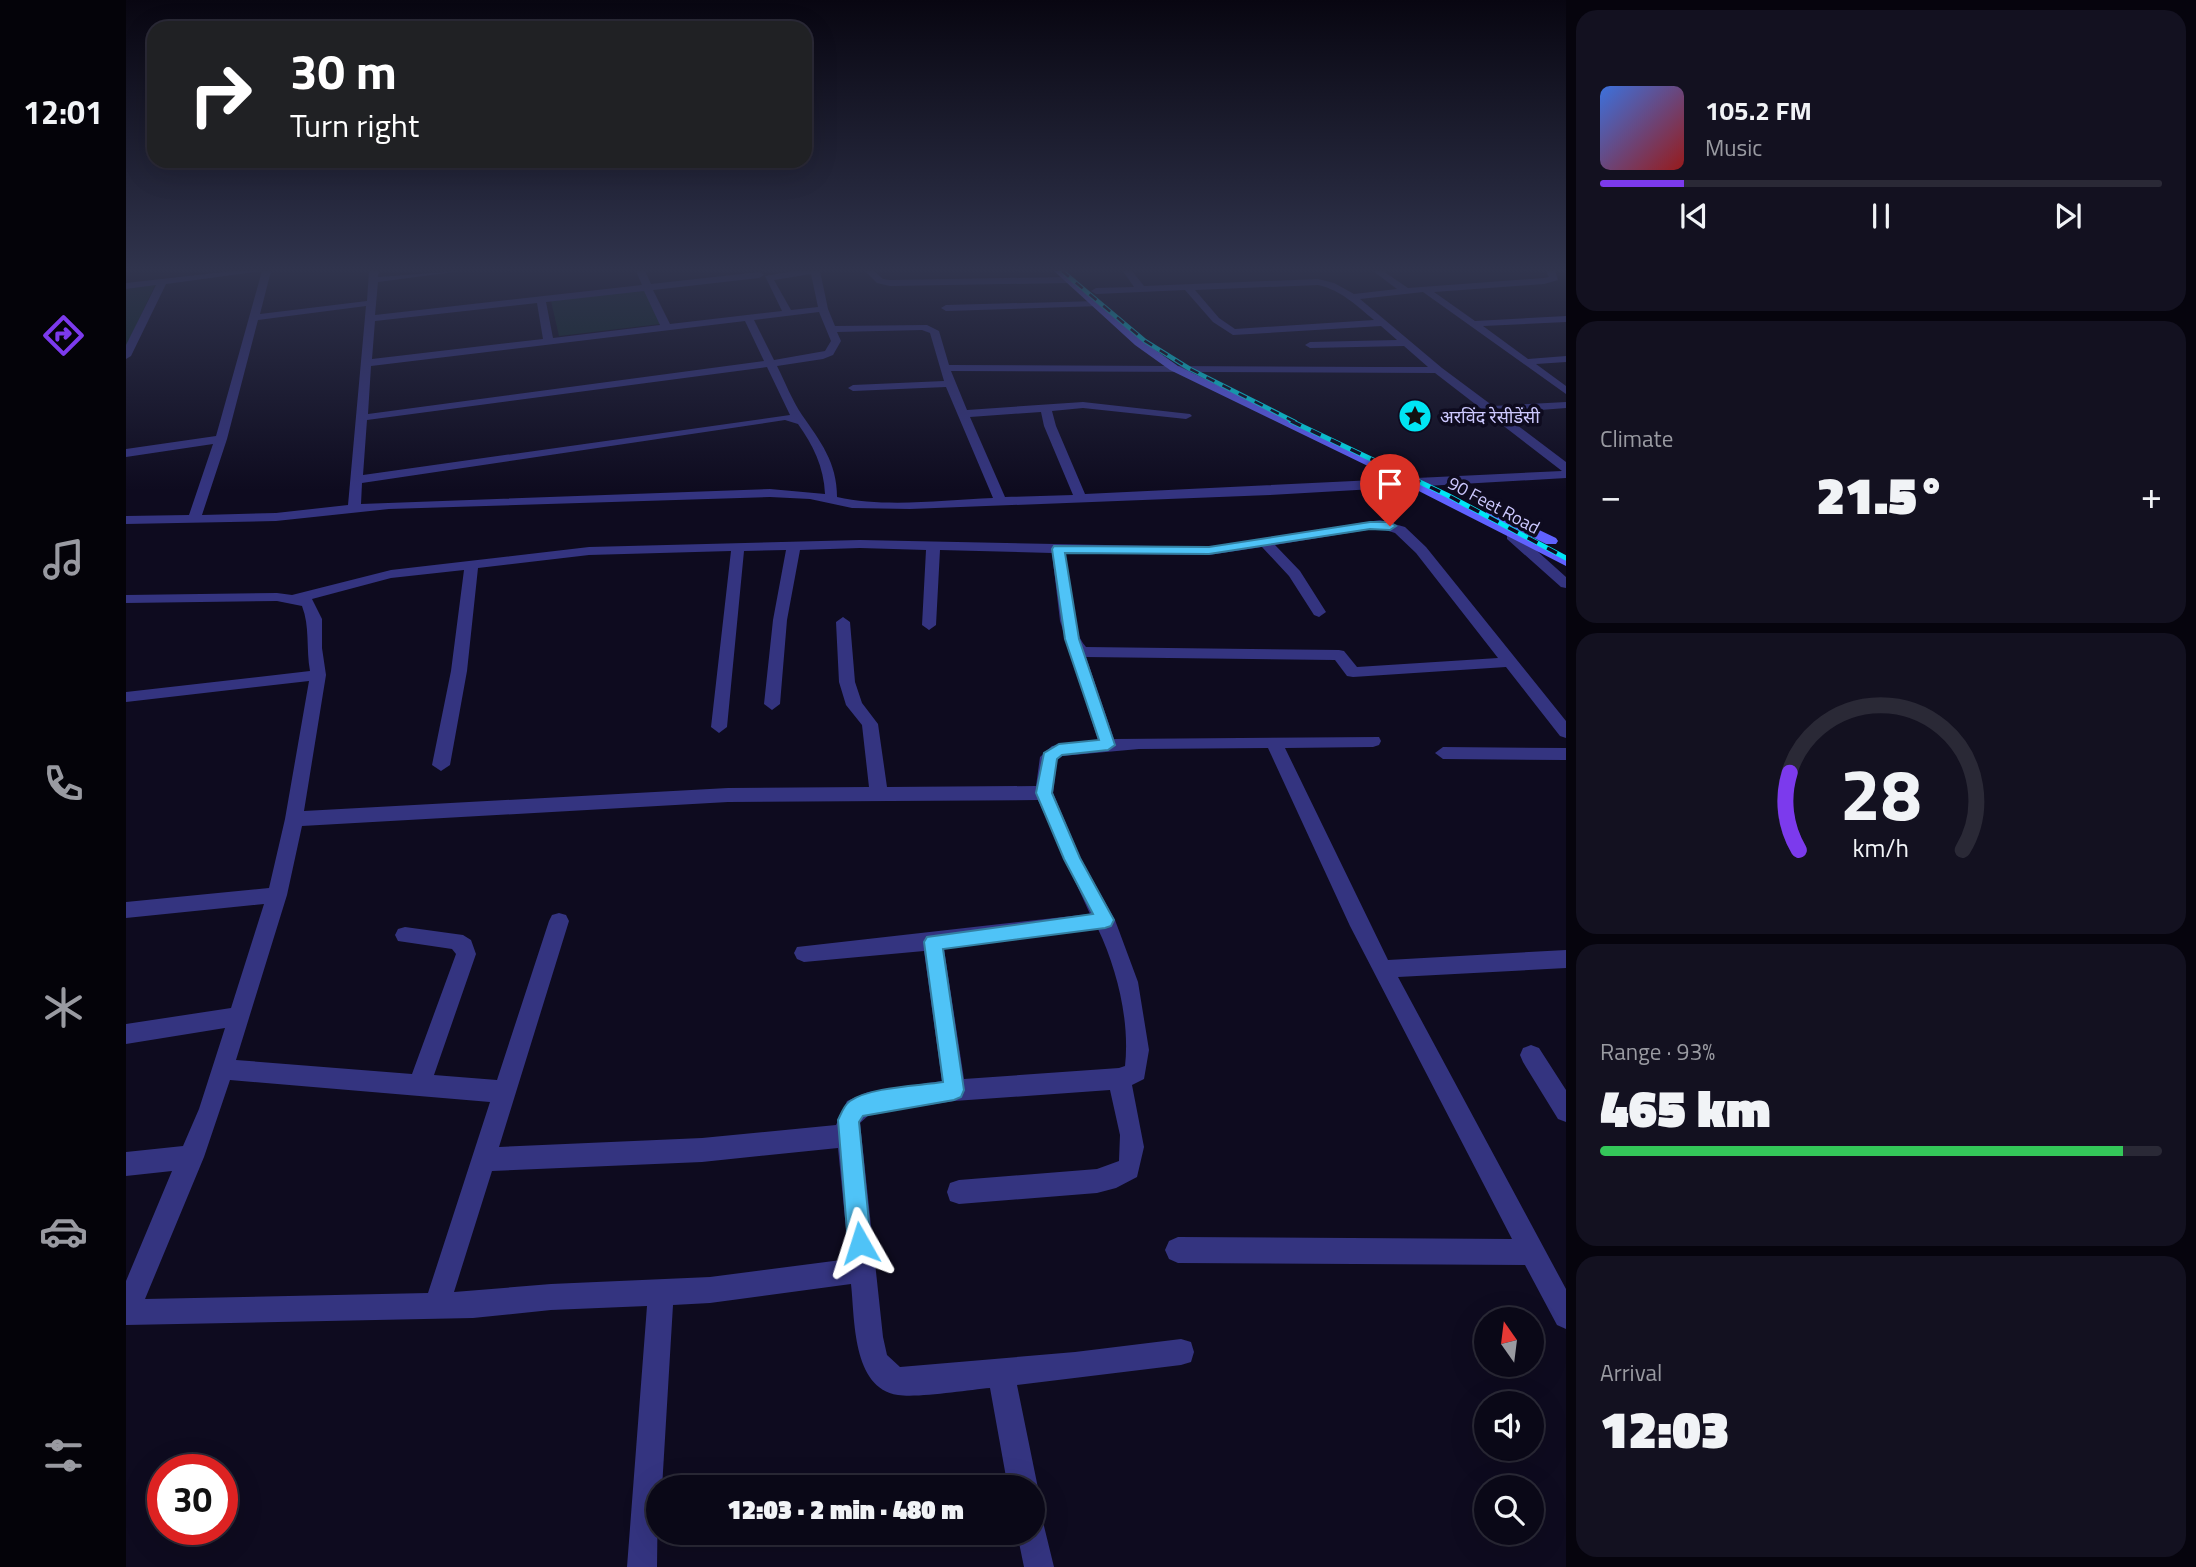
<!DOCTYPE html>
<html lang="en">
<head>
<meta charset="utf-8">
<style>
	:root { --surface:#0a0817; --page:#131120; --text:#f1f3f6; --muted:#999aa1; --line:#2a2936; --accent:#7c3aed }
	body { margin:0; font-family:"Titillium Web","Noto Sans Devanagari",sans-serif; background:var(--page); color:var(--text); height:100vh; display:flex; flex-direction:column; font-size:26px; white-space:nowrap }
	* { box-sizing:border-box; margin:0 }
	p { font-size:23px; color:var(--muted) }
	.icon { flex:none; width:38px; height:38px; fill:none; stroke:currentColor; stroke-width:2; stroke-linecap:round; stroke-linejoin:round }
	.map { position:relative; flex:1; overflow:hidden }
	.sheet { display:flex; flex-direction:column; gap:10px; padding:10px; background:#06040d; width:630px }
	.sheet>* { flex:none }
	.guide { position:absolute; left:21px; top:21px; width:665px; height:147px; border-radius:21px; box-shadow:0 7px 28px #0002,0 0 0 2px var(--line); background:#202124; color:#fff; overflow:hidden }
	.needle { width:46px; rotate:346deg }
	.tools { position:absolute; left:1348px; top:1307px; display:grid; gap:14px }
	.tools a { display:grid; place-items:center; width:70px; height:70px; border-radius:50%; background:var(--surface); box-shadow:0 7px 28px #0002,0 0 0 2px var(--line); font-size:35px }
	.speed { position:absolute; left:21px; top:1454px; display:flex; gap:14px; font-size:35px; font-weight:700; text-align:center }
	.speed>* { display:grid; place-content:center; width:91px; height:91px; border-radius:50%; background:var(--surface); box-shadow:0 7px 28px #0002,0 0 0 2px var(--line); line-height:1 }
	.speed .limit { border:10px solid #d22; background:#fff; color:#111 }
	.pin { position:absolute; display:grid; place-items:center; width:60px; height:60px; color:#fff; margin:-72px -30px; border-radius:50% 50% 50% 0; rotate:-45deg; box-shadow:0 0 7px #0007 }
	.pin .icon { rotate:45deg }
	.me { position:absolute; width:77px; margin:-38px; rotate:354deg; stroke-linejoin:round; filter:drop-shadow(0 0 5px #0008) }
	.turn { display:flex; align-items:center; gap:24px; height:147px; padding:0 28px; font-size:32px }
	.turn .icon { width:91px; height:91px; stroke-width:2.5 }
	.turn b { display:block; font-size:49px; line-height:60px }
	.big { font-size:52px; font-weight:800; line-height:1.1 }
	.sheet .tile { flex:1; display:flex; flex-direction:column; justify-content:center; gap:10px; min-width:0; padding:0 24px; border-radius:21px; background:var(--page) }
	.sheet .dial { align-items:center; gap:0 }
	.dial svg { height:182px; overflow:visible; fill:none; stroke:var(--line); stroke-width:7; stroke-linecap:round; text-anchor:middle }
	.dial text { fill:var(--text); stroke:none }
	.song { display:flex; align-items:center; gap:21px }
	.cover { width:84px; height:84px; border-radius:10px; background:linear-gradient(135deg,hsl(220 70% 55%),hsl(0 70% 35%)) }
	.played { height:7px; border-radius:4px; background:linear-gradient(90deg,var(--accent) 15%,var(--line) 15%) }
	.keys { display:flex; justify-content:space-around; direction:ltr }
	.heat { display:flex; justify-content:space-between; align-items:center; font-size:38px; direction:ltr }
	.charge { height:10px; border-radius:5px; background:linear-gradient(90deg,#34c759 93%,var(--line) 0) }
	.trip { position:absolute; left:520px; top:1475px; width:399px; height:70px; border-radius:35px; background:var(--surface); box-shadow:0 7px 28px #0002,0 0 0 2px var(--line); font-weight:800; line-height:70px; text-align:center }
	main { display:flex; flex:1; min-height:0 }
	.tab-bar { display:flex; flex-direction:column; width:126px; justify-content:space-around; align-items:center; background:#040309; color:var(--muted) }
	.tab-bar .icon { width:49px; height:49px }
	.tab-bar .active { color:var(--accent) }
	.tab-bar b { font-size:32px; color:var(--text) }
	.map>svg:first-child { display:block }
</style>
</head>
<body>
<main>
<nav class="tab-bar">
<b>12:01</b>
<svg class="icon active" aria-label="directions" viewBox="0 0 24 24"><path d="M12 3l9 9-9 9-9-9zM9 14v-3h6M13 9l2 2-2 2"/></svg>
<svg class="icon" aria-label="music" viewBox="0 0 24 24"><path d="M9 18V5l10-2v13"/><circle cx="6" cy="18" r="3"/><circle cx="16" cy="16" r="3"/></svg>
<svg class="icon" aria-label="phone" viewBox="0 0 24 24"><path d="M5 4h4l2 5-3 2q2 4 5 5l2-3 5 2v4C11 20 4 13 5 4z"/></svg>
<svg class="icon" aria-label="climate" viewBox="0 0 24 24"><path d="M12 3v18M4 7l16 10M4 17L20 7"/></svg>
<svg class="icon" aria-label="car" viewBox="0 0 24 24"><path d="M5 17H2v-5l4-1 3-4h7l3 4 3 1v5h-3M9 17h6M6 11h13"/><circle cx="7" cy="17" r="2"/><circle cx="17" cy="17" r="2"/></svg>
<svg class="icon" aria-label="filters" viewBox="0 0 24 24"><path d="M4 7h16M4 17h16"/><circle cx="9" cy="7" r="2"/><circle cx="15" cy="17" r="2"/></svg>
</nav>
<div class="map">
<svg width="1440" height="1567" viewBox="0 0 1440 1567">
	<rect width="100%" height="100%" fill="#0e0b1f"/>
	<path fill="#0e2927" d="M 29,285 L 0,347 L 0,289 Z
		M 522,289 L 534,324 L 433,336 L 425,301 Z"/>
	<g fill="none" stroke-linecap="round" stroke-linejoin="round">
		<path fill="#343480" fill-rule="evenodd" d="M 107,271 L 136,271 L 40,284 L 5,356 L 0,359 L 0,345 L 30,285 L 0,289 L 0,283 Z
			M 136,271 L 145,271 L 134,314 L 241,301 L 243,271 L 253,271 L 252,277 L 335,271 L 252,282 L 249,315 L 516,285 L 510,271 L 519,271 L 525,284 L 633,272 L 638,275 L 633,278 L 527,290 L 544,324 L 656,311 L 639,276 L 668,271 L 694,271 L 702,309 L 709,326 L 801,325 L 813,331 L 823,365 L 1250,367 L 1302,367 L 1278,346 L 1184,348 L 1179,345 L 1184,342 L 1271,340 L 1255,326 L 1107,335 L 1087,322 L 1059,290 L 970,294 L 965,291 L 970,288 L 1008,287 L 997,271 L 1006,271 L 1018,286 L 1192,279 L 1208,283 L 1228,294 L 1271,289 L 1247,271 L 1257,271 L 1282,288 L 1418,278 L 1423,277 L 1420,271 L 1429,271 L 1432,280 L 1418,284 L 1308,292 L 1349,321 L 1440,316 L 1440,322 L 1357,326 L 1402,359 L 1440,356 L 1440,362 L 1410,364 L 1440,386 L 1440,394 L 1297,292 L 1234,299 L 1316,368 L 1367,406 L 1440,402 L 1440,408 L 1375,413 L 1440,462 L 1440,478 L 1144,495 L 784,509 L 726,508 L 684,499 L 644,497 L 263,509 L 150,521 L 0,524 L 0,516 L 63,515 L 87,444 L 0,457 L 0,449 L 90,436 ZM 685,274 L 692,307 L 665,310 L 648,280 ZM 1192,285 C 1215,290 1231,306 1248,320 L 1109,329 L 1093,318 L 1069,290 ZM 518,291 L 534,325 L 427,338 L 420,302 ZM 411,303 L 417,339 L 246,359 L 249,321 ZM 240,306 L 222,505 L 150,513 L 76,515 L 101,439 L 132,320 ZM 693,312 L 705,341 L 699,351 L 648,360 L 628,320 ZM 619,321 L 638,361 L 242,414 L 245,366 ZM 796,330 L 804,333 L 818,381 L 727,385 L 722,388 L 727,391 L 820,387 L 867,498 C 816,500 761,508 711,497 C 711,462 694,441 676,415 C 666,400 659,382 651,366 L 697,359 L 707,355 L 715,341 L 711,332 ZM 641,367 L 664,415 L 237,475 L 241,420 ZM 825,371 L 1309,373 L 1436,471 L 959,494 L 930,426 L 926,411 L 957,408 L 1060,419 L 1066,416 L 1064,414 L 957,402 L 841,410 ZM 915,412 L 918,426 L 947,495 L 879,497 L 844,417 ZM 659,420 L 672,424 C 687,445 698,467 699,494 L 644,489 L 235,504 L 236,483 Z
			M 739,271 L 748,271 L 757,279 L 764,280 L 943,277 L 948,280 L 943,283 L 764,286 L 751,283 Z
			M 971,301 L 976,304 L 974,306 L 820,311 L 815,308 L 820,305 Z
			M 1254,520 L 1279,527 L 1300,547 L 1440,721 L 1440,738 L 1434,736 L 1380,667 L 1227,677 L 1221,676 L 1209,660 L 960,657 L 988,739 L 1253,737 L 1255,741 L 1253,745 L 1247,747 L 1159,748 L 1262,960 L 1440,950 L 1440,968 L 1272,977 L 1440,1289 L 1440,1329 L 1431,1325 L 1399,1265 L 1052,1263 L 1043,1259 L 1039,1250 L 1043,1241 L 1052,1237 L 1386,1239 L 1224,926 L 1142,748 L 1013,749 L 936,756 L 931,760 L 927,793 L 955,859 L 989,920 L 1012,982 L 1023,1050 L 1018,1079 L 1006,1085 L 1018,1147 L 1011,1177 L 990,1188 L 971,1193 L 833,1204 L 824,1201 L 821,1192 L 824,1183 L 833,1180 L 971,1169 L 993,1161 L 994,1135 L 984,1090 L 828,1101 L 744,1114 L 734,1123 L 757,1337 L 761,1355 L 774,1367 L 949,1352 L 1055,1339 L 1065,1342 L 1068,1352 L 1065,1362 L 1055,1365 L 891,1385 L 912,1488 L 907,1498 L 906,1488 L 882,1488 L 864,1388 C 841,1390 793,1398 772,1395 C 726,1388 729,1319 725,1284 L 584,1303 L 547,1305 L 536,1488 L 532,1488 L 531,1567 L 501,1567 L 521,1306 L 425,1310 L 347,1318 L 0,1325 L 0,1281 L 46,1171 L 0,1176 L 0,1152 L 57,1146 L 73,1109 L 99,1028 L 0,1044 L 0,1024 L 105,1008 L 138,904 L 0,918 L 0,902 L 143,888 L 159,819 L 183,681 L 0,702 L 0,692 L 184,671 C 180,649 184,626 176,606 L 151,601 L 0,603 L 0,595 L 151,593 L 166,595 L 265,570 L 463,547 L 734,540 L 1083,547 ZM 1253,528 L 1269,533 L 1290,553 L 1372,658 L 1231,667 L 1218,651 L 1213,650 L 960,647 C 943,628 942,579 939,553 L 1083,555 L 1136,547 L 1163,576 L 1188,615 L 1193,617 L 1200,612 L 1174,571 L 1149,545 ZM 734,548 L 800,550 L 796,625 L 803,630 L 810,625 L 814,550 L 926,553 L 934,621 L 972,740 L 926,746 L 914,757 L 910,786 L 761,787 L 752,724 L 736,703 L 729,682 L 724,622 L 717,617 L 710,622 L 713,682 L 720,705 L 736,725 L 743,787 L 602,788 L 178,811 L 200,675 L 196,648 L 196,619 L 186,599 L 265,578 L 338,570 L 325,671 L 306,765 L 315,771 L 324,765 L 341,671 L 352,568 L 463,555 L 605,551 L 585,727 L 593,733 L 601,727 L 618,551 L 660,550 L 647,620 L 638,704 L 646,710 L 654,704 L 661,620 L 674,550 ZM 912,800 L 964,914 L 671,947 L 668,953 L 671,959 L 678,962 L 798,951 L 816,1081 L 742,1092 L 721,1101 L 710,1125 L 576,1138 L 373,1147 L 443,921 L 440,915 L 433,913 L 426,915 L 423,921 L 371,1080 L 308,1075 L 350,954 L 345,940 L 337,935 L 279,927 L 272,929 L 269,935 L 272,941 L 326,949 L 330,954 L 286,1074 L 110,1060 L 161,895 L 176,826 L 602,802 ZM 972,929 C 991,969 1004,1021 999,1066 L 993,1068 L 838,1079 L 818,949 ZM 104,1080 L 364,1102 L 302,1293 L 19,1299 L 78,1157 ZM 712,1148 L 723,1259 L 584,1277 L 425,1284 L 328,1292 L 366,1171 L 576,1162 Z
			M 1386,532 L 1391,533 L 1440,577 L 1440,588 L 1435,587 L 1381,539 L 1381,533 Z
			M 1317,747 L 1440,748 L 1440,760 L 1317,759 L 1309,753 Z
			M 1405,1045 L 1413,1048 L 1440,1090 L 1440,1122 L 1432,1119 L 1397,1062 L 1394,1055 L 1397,1048 Z
			M 906,1518 L 917,1522 L 928,1567 L 898,1567 L 891,1533 L 906,1533 Z"/>
		<path fill="#6062ff" fill-rule="evenodd" d="M 928,271 L 937,271 L 1017,341 L 1052,366 L 1289,479 L 1440,557 L 1440,566 L 1281,485 L 1044,370 L 1009,345 Z
			M 1365,507 L 1430,538 L 1432,541 L 1430,544 L 1420,544 L 1360,514 L 1360,508 Z"/>
		<defs>
			<path id="rail-far1" d="M 936,271 L 1019,341 L 1064,369 L 1169,422"/>
			<path id="rail" d="M 1165,421 L 1321,495 L 1440,558"/>
		</defs>
		<use href="#rail-far1" stroke="#00e5f4" stroke-width="4.5"/>
		<use href="#rail" stroke="#00e5f4" stroke-width="5"/>
		<use href="#rail-far1" stroke="#0e0b1f" stroke-width="2.5" stroke-dasharray="9" stroke-linecap="butt"/>
		<use href="#rail" stroke="#0e0b1f" stroke-width="3.5" stroke-dasharray="11" stroke-linecap="butt"/>
	</g>
	<linearGradient id="sky" x2="0" y2="1"><stop stop-color="#080611"/><stop offset="0.55" stop-color="#30344d"/><stop offset="1" stop-color="#30344d" stop-opacity="0"/></linearGradient>
	<rect width="1440" height="490" fill="url(#sky)"/>
	<path fill="#4fc3f7" stroke="#337fa1" stroke-width="2" d="M 1244,522 L 1264,522 L 1270,526 L 1264,530 L 1244,529 L 1083,554 L 939,553 L 953,639 L 989,745 L 982,750 L 936,755 L 931,759 L 926,793 L 954,858 L 988,920 L 985,926 L 979,928 L 817,949 L 838,1090 L 835,1097 L 828,1100 L 737,1116 L 733,1122 L 745,1243 L 742,1251 L 734,1255 L 726,1251 L 722,1243 L 712,1120 C 715,1114 718,1105 724,1101 C 744,1087 791,1086 817,1082 L 798,942 L 801,937 L 967,914 L 938,859 L 910,793 L 918,753 L 933,744 L 973,740 L 939,639 L 926,549 L 928,546 L 1083,547 Z"/>
	<defs>
		<symbol id="sight-disc" viewBox="-11 -11 22 22"><circle r="9.5" fill="#00e5f4" stroke="#0e0b1f"/><path d="M0-6L1.8-2.2L6-1.7L2.9 1.2L3.7 5.4L0 3.3L-3.7 5.4L-2.9 1.2L-6-1.7L-1.8-2.2Z" fill="#111"/></symbol>
	</defs>
	<g fill-rule="evenodd">
		<use href="#sight-disc" x="1270" y="397" width="38" height="38"/>
	</g>
	<g text-anchor="middle" dominant-baseline="central" stroke-width="7" stroke-linejoin="round" paint-order="stroke">
		<g font-size="18" fill="#cdc9ff" stroke="#0e0b1f" text-anchor="start">
			<text x="1314" y="416">अरविंद रेसीडेंसी</text>
		</g>
		<g font-size="18" fill="#cdc9ff" stroke="#0e0b1f">
			<text transform="translate(1368 505) rotate(28)">90 Feet Road</text>
		</g>
	</g>
</svg>
<div class="tools">
<a><svg class="needle" viewBox="-14 -14 28 28"><path d="M0-13l5 13h-10z" fill="#e53935"/><path d="M0 13l5-13h-10z" fill="#999aa1"/></svg></a>
<a><svg class="icon" aria-label="sound" viewBox="0 0 24 24"><path d="M4 9h4l5-4v14l-5-4H4zM17 9q2 3 0 6"/></svg></a>
<a><svg class="icon" aria-label="search" viewBox="0 0 24 24"><circle cx="10" cy="10" r="6"/><path d="M15 15l6 6"/></svg></a>
</div>
<div class="speed"><div class="limit">30</div></div>
<div class="pin" style="left:1264px;top:526px;background:#d93025"><svg class="icon" aria-label="arrive" viewBox="0 0 24 24"><path d="M6 21V4h12l-3 4 3 4H6"/></svg></div>
<svg class="me" style="left:734px;top:1243px" viewBox="-20 -20 40 40"><path d="M0-17L14 15 0 8-14 15z" fill="#4fc3f7" stroke="#fff" stroke-width="4"/></svg>
<div class="trip">12:03 · 2 min · 480 m</div>
<div class="guide">
<div class="turn"><svg class="icon" aria-label="right" viewBox="0 0 24 24"><path d="M7 20v-9h11M14 6l5 5-5 5"/></svg><div><b>30 m</b>Turn right</div></div>
</div>
</div>
<section class="sheet">
<div class="tile">
<div class="song"><i class="cover"></i><div><b>105.2 FM</b><p>Music</p></div></div>
<div class="played"></div>
<div class="keys"><svg class="icon" aria-label="previous" viewBox="0 0 24 24"><path d="M18 5L8 12l10 7zM5 5v14"/></svg><svg class="icon" aria-label="pause" viewBox="0 0 24 24"><path d="M8 5v14M16 5v14"/></svg><svg class="icon" aria-label="next" viewBox="0 0 24 24"><path d="M6 5l10 7-10 7zM19 5v14"/></svg></div>
</div>
<div class="tile"><p>Climate</p>
<div class="heat"><a>−</a><b class="big">21.5°</b><a>+</a></div>
</div>
<div class="tile dial"><svg viewBox="0 0 100 80">
<path d="M14 69A42 42 0 1 1 86 69"/>
<path d="M14 69A42 42 0 0 1 10 35" stroke="#7c3aed"/>
<text x="50" y="56" font-size="32" font-weight="700">28</text>
<text x="50" y="72" font-size="11">km/h</text>
</svg></div>
<div class="tile"><p>Range · 93%</p><b class="big">465 km</b><div class="charge"></div></div>
<div class="tile"><p>Arrival</p><b class="big">12:03</b></div>
</section>
</main>
</body>
</html>
